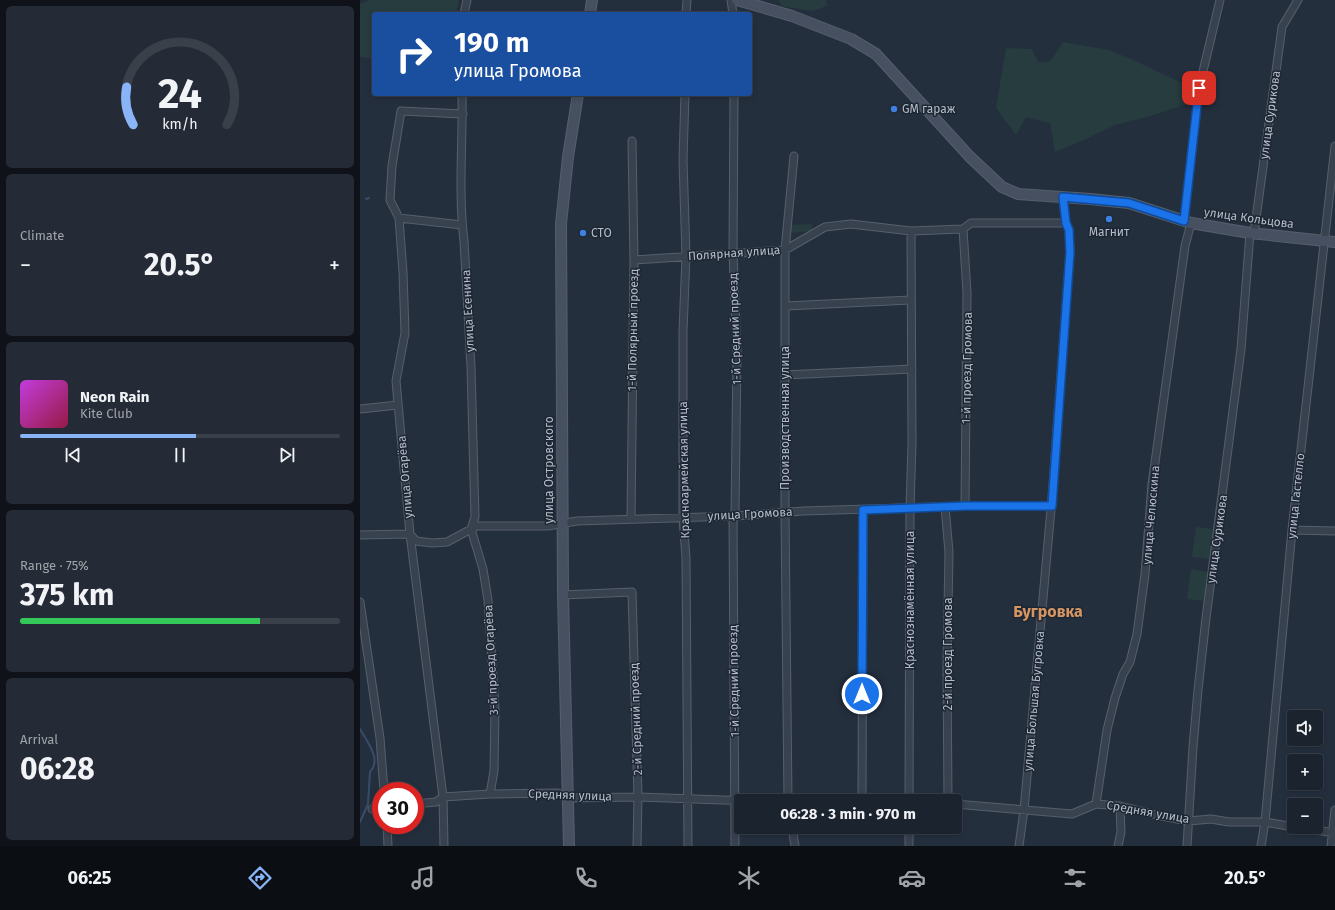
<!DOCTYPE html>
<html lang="en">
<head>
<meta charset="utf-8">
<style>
	:root { --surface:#1b232e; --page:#242b36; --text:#f1f3f6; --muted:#a0a4aa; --line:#39404a; --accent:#8ab4f8 }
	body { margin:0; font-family:"Fira Sans",sans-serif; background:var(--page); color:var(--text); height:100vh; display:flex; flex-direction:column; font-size:15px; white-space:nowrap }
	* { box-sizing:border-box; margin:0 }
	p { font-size:13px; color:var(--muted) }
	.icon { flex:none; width:22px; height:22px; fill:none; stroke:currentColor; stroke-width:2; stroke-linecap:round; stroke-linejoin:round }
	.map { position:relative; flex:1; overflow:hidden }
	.sheet { display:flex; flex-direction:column; gap:6px; padding:6px; background:#0f1319; width:360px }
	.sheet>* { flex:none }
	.top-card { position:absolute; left:12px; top:12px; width:380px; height:84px; border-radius:4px; box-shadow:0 2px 6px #0003,0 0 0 1px var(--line); background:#1a4fa0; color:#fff; overflow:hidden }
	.tools { position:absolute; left:927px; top:710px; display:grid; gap:8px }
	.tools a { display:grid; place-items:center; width:36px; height:36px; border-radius:4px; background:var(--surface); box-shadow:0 2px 6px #0003,0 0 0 1px var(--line); font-size:20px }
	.speed { position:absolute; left:12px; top:782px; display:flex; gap:8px; font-size:20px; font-weight:700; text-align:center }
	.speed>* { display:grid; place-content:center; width:52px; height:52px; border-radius:50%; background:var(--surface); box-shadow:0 2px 6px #0003,0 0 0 1px var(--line); line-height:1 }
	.speed .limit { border:6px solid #d22; background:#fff; color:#111 }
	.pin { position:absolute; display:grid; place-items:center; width:34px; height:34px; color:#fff; margin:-17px; border-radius:8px; box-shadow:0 2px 6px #0006 }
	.me { position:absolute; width:44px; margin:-22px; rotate:0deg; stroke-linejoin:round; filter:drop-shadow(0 0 3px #0008) }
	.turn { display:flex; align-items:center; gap:14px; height:84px; padding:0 16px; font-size:18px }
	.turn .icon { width:52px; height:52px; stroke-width:2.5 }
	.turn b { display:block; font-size:28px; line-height:34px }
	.big { font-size:30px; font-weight:700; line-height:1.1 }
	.sheet .tile { flex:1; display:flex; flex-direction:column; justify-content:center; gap:6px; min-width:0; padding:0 14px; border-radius:6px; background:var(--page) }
	.sheet .dial { align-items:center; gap:0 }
	.dial svg { height:104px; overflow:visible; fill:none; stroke:var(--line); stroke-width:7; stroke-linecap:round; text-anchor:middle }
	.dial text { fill:var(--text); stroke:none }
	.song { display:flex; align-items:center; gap:12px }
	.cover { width:48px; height:48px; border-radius:6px; background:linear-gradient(135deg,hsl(290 70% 55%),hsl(340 70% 35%)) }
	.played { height:4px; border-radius:2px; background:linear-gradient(90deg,var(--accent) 55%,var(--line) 55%) }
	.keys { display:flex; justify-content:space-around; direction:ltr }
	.heat { display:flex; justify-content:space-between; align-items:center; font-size:22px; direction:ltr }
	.charge { height:6px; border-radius:3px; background:linear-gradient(90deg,#34c759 75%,var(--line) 0) }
	.trip { position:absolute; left:374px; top:794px; width:228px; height:40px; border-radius:4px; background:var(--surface); box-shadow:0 2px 6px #0003,0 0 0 1px var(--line); font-weight:700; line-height:40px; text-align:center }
	.tabs { display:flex; height:64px; justify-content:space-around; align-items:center; background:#0b0e12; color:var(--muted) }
	.tabs .icon { width:28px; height:28px }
	.tabs .on { color:var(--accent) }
	.tabs b { font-size:18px; color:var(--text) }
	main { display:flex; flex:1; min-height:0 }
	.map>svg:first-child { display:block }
</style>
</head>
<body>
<main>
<section class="sheet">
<div class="tile dial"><svg viewBox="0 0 100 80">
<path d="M14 69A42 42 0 1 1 86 69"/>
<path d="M14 69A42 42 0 0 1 9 40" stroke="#8ab4f8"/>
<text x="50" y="56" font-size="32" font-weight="700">24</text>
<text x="50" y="72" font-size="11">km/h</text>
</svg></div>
<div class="tile"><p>Climate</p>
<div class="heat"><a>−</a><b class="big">20.5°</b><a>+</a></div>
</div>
<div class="tile">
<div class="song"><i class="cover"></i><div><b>Neon Rain</b><p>Kite Club</p></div></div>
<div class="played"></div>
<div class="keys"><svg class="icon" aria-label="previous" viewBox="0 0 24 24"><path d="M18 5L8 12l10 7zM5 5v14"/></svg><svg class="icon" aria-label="pause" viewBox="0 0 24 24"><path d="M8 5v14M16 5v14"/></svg><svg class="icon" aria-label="next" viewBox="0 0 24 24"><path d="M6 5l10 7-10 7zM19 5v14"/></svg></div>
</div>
<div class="tile"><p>Range · 75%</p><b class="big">375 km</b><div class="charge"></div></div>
<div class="tile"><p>Arrival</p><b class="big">06:28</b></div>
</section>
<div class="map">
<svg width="975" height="846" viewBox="0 0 975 846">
	<rect width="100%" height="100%" fill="#242f3e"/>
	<path fill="#263c3f" d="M 9,0 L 99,0 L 96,14 L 14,14 L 14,59 L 0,57 L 0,4 Z
		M 418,0 L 466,0 L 467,6 L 452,11 L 422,6 Z
		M 703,42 L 749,50 L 771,59 L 835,89 L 833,102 L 787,117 L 755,125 L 726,139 L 695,152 L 690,123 L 666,117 L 656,135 L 636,108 L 646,48 L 672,49 L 678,62 L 690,62 Z
		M 452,224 L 452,231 L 430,233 L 430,225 Z
		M 836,527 L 853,529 L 849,559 L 832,557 Z
		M 831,569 L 848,572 L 844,601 L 827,599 Z"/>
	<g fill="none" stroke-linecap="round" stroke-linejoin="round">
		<path stroke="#394c67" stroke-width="2" d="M 6,199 L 9,198
			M 0,729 C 7,742 22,759 10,772 L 8,804 L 0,822"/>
		<defs>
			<path id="street" d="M 371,0 L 373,14
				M 104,14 L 107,0
				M 326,14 L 327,0
				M 102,94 C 103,143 98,192 104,241 L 111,367 L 115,517 L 111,529 L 123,569 L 128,600 L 135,709 L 134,771 L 130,794
				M 325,94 L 323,160 L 326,256 L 323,331 L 323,518 L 326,558 L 328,846
				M 374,94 L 373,253 L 377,353 L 375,516
				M 39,218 L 102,225
				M 824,221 L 839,88 L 860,0
				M 603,229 L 607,293 L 605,506
				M 894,233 L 922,27 L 938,0
				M 274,260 L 425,250 L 465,227 L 491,224 L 551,231 L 603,229 L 611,223 L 706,223
				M 425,306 L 551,300
				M 425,375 L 552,369
				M 0,409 L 38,405
				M 585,507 L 589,552 L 587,666 L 588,801
				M 373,516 L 375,846
				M 271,519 L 274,260 L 272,141
				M 932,530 L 975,531
				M 0,535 L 50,534 L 56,541 L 72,543 L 87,542 L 117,526 L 188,526 L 217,521 L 375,516 L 444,511 L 605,506 L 692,506
				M 203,595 L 272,592 L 278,797 L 277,846
				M 0,602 L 20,738 L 24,791
				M 428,801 L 425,513 L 425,250 L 434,156
				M 502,801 L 503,510
				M 549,801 L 550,508 L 552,443 L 551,231
				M 55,804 L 76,802 L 83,797 L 130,794 L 198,793 L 208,798 L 278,797 L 391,801
				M 595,804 L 712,814 L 736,804 L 760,806 L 797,815 L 828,821 L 851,819 L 869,822 L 905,822 L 934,827
				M 736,804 L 747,730 L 755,698 L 763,674 L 770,662 L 777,634 L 785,574 L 792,484 L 825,246 L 831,223
				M 12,809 L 21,808
				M 27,825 L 28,846
				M 432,827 L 435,846
				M 937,827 L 975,833
				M 84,846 L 83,797 L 50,534 L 36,381 L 45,333 L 43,272 L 39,218 L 30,200 L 32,166 L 41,111 L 103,114
				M 549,846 L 549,827
				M 659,846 L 664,810 L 692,498 L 710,252 L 709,230 L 706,223 L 703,197
				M 758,846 L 761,832 L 760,806
				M 827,846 L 833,747 L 838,690 L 846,618 L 881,349 L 890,233
				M 901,846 L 905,822 L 932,530 L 975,146
				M 971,846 L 975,810"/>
			<path id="secondary" d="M 377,0 L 432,16 L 491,39 L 516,54 L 610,157 L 642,187 L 658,194 L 730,199 L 769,203 L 831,223 L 890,233 L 975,242
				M 230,14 L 232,0
				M 209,846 L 203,595 L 201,224 L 208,157 L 218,94"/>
		</defs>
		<use href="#street" stroke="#565f6c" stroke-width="9"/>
		<use href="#secondary" stroke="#565f6c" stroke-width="12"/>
		<use href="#street" stroke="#38414e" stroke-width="7"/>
		<use href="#secondary" stroke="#465061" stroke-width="10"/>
	</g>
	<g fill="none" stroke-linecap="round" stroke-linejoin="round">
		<defs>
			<path id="route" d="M 502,694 L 503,510 L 605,506 L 692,506 L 710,252 L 709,230 L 706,223 L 703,197 L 769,203 L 824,221 L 839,88"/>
		</defs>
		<use href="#route" stroke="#114b97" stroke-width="10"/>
		<use href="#route" stroke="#1a73e8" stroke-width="7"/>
	</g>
	<g fill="#3f7fe0" stroke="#1d2633" stroke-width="1.5">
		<circle cx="534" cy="109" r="4"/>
		<circle cx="749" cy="219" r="4"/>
		<circle cx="223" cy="233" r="4"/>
	</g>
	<g text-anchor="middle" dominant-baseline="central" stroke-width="3" stroke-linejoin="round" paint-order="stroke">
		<g font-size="12" fill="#b4bcc9" stroke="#1d2633" text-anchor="start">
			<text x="542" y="109">GM гараж</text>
			<text x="749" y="232" text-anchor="middle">Магнит</text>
			<text x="231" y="233">СТО</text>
		</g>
		<g font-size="12" fill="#b4bcc9" stroke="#1d2633">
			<text transform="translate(910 115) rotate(-82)">улица Сурикова</text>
			<text transform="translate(889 218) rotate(8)">улица Кольцова</text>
			<text transform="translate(374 253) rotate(-4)">Полярная улица</text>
			<text transform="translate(108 311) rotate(-93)">улица Есенина</text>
			<text transform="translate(375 329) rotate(-92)">1-й Средний проезд</text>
			<text transform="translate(273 330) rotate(-89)">1-й Полярный проезд</text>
			<text transform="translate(607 368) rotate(-89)">1-й проезд Громова</text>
			<text transform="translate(425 418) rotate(-90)">Производственная улица</text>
			<text transform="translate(189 470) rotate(-90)">улица Островского</text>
			<text transform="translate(324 470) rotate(-91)">Красноармейская улица</text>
			<text transform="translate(45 477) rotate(-95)">улица Огарёва</text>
			<text transform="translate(936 496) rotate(-84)">улица Гастелло</text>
			<text transform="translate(390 514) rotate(-3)">улица Громова</text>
			<text transform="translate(791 515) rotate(-85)">улица Челюскина</text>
			<text transform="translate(857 539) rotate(-82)">улица Сурикова</text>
			<text transform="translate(550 600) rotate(-90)">Краснознамённая улица</text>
			<text transform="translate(588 654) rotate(-90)">2-й проезд Громова</text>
			<text transform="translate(131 660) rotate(-93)">3-й проезд Огарёва</text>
			<text transform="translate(374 681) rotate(-91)">1-й Средний проезд</text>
			<text transform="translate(674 701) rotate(-85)">улица Большая Бугровка</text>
			<text transform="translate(276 719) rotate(-92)">2-й Средний проезд</text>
			<text transform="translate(210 795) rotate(2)">Средняя улица</text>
			<text transform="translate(788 812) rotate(10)">Средняя улица</text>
		</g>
		<g font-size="16" font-weight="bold" fill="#d59563" stroke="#1d2633">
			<text x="688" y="611">Бугровка</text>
		</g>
	</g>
</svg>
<div class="tools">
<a><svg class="icon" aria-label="sound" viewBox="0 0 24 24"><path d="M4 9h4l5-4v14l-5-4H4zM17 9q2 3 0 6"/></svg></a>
<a>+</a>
<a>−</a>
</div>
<div class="speed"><div class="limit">30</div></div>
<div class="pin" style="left:839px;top:88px;background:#d93025"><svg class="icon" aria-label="arrive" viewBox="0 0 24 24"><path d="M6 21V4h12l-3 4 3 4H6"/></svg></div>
<svg class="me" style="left:502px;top:694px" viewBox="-20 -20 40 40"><circle r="17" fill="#1a73e8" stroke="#fff" stroke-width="3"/><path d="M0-11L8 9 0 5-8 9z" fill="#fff"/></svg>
<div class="trip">06:28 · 3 min · 970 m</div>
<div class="top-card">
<div class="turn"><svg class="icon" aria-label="right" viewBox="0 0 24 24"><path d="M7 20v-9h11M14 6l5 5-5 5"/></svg><div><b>190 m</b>улица Громова</div></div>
</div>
</div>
</main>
<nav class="tabs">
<b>06:25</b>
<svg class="icon on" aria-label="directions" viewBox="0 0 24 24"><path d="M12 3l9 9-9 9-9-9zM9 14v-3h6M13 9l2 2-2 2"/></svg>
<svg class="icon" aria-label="music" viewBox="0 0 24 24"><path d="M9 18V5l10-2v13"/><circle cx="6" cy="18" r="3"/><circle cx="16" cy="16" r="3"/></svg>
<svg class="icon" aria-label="phone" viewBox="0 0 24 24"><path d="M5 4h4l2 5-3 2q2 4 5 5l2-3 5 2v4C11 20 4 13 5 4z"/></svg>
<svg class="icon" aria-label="climate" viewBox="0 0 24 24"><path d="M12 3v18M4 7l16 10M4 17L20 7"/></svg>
<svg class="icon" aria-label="car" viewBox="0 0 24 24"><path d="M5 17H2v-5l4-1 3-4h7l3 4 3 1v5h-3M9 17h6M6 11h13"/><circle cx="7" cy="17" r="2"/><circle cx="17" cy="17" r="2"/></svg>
<svg class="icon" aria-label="filters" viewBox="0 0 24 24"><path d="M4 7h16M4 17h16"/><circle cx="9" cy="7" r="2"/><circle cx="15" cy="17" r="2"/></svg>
<b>20.5°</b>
</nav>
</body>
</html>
